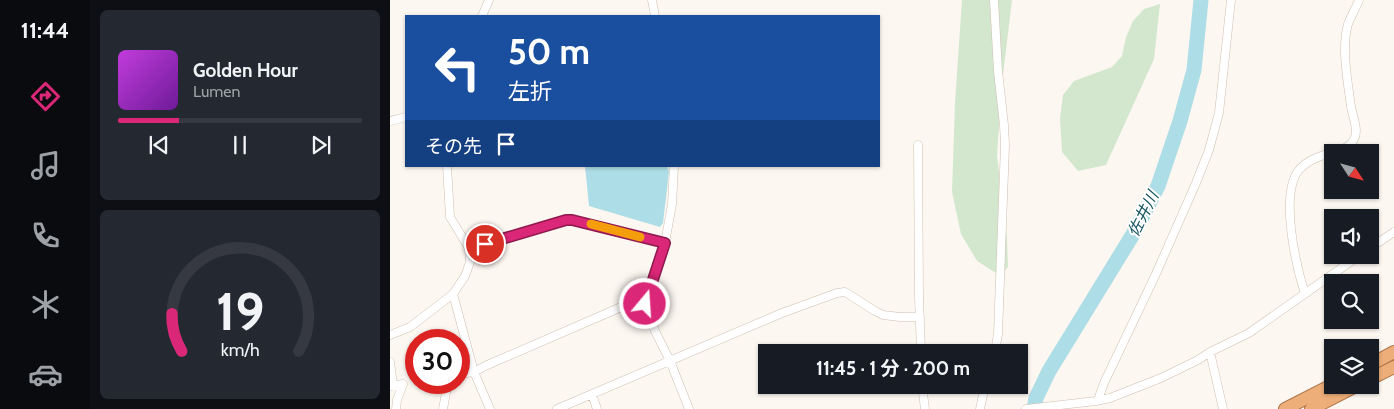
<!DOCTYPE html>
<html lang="ja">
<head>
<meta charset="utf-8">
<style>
	:root { --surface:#171b24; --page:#242831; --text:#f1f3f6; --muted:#9ea1a6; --line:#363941; --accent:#db2777 }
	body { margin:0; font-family:Cabin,"Noto Sans JP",sans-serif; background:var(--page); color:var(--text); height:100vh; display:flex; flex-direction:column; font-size:19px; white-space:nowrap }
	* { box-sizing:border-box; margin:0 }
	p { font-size:16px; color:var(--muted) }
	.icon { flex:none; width:28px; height:28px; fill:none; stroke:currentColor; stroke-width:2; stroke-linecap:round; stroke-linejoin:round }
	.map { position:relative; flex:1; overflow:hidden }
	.details { display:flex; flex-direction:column; gap:10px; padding:10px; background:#0d0f14; width:300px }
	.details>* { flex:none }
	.hud { position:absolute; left:15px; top:15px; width:475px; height:152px; border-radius:0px; box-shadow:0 1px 4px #0004; background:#1a4fa0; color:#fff; overflow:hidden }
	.needle { width:32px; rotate:126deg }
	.fabs { position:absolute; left:934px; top:144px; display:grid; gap:10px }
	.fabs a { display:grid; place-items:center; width:55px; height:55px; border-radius:0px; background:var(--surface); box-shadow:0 1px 4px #0004; font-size:25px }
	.speed { position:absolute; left:15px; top:329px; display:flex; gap:10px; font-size:25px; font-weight:700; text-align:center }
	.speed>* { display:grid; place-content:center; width:65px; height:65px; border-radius:50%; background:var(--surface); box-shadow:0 1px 4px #0004; line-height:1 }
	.speed .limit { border:8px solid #d22; background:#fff; color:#111 }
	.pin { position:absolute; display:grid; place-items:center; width:42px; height:42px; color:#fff; margin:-21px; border:2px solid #fff; border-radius:50%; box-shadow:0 1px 5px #0007 }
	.me { position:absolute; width:55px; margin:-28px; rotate:18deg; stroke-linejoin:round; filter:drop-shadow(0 0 4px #0008) }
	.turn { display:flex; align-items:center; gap:18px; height:105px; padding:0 20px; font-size:22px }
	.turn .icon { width:65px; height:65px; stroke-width:2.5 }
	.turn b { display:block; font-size:35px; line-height:42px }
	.then { display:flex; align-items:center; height:48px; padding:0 20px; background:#0003; gap:10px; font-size:19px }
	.details .tile { flex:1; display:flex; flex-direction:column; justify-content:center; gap:8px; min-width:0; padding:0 18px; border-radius:8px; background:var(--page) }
	.details .dial { align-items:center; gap:0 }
	.dial svg { height:130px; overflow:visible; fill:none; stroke:var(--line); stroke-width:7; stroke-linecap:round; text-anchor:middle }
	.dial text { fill:var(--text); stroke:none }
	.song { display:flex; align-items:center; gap:15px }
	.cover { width:60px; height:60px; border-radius:8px; background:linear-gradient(135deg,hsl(290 70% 55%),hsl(280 70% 35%)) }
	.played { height:5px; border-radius:2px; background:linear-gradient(90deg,var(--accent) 25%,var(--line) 25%) }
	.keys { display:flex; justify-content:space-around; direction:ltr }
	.trip { position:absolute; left:368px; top:344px; width:270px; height:50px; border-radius:0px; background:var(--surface); box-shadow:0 1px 4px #0004; font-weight:700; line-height:50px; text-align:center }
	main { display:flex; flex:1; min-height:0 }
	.dock { display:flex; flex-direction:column; width:90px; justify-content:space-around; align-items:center; background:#090b0e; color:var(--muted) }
	.dock .icon { width:35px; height:35px }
	.dock .active { color:var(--accent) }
	.dock b { font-size:22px; color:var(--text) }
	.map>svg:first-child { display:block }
</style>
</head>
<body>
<main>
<nav class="dock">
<b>11:44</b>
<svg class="icon active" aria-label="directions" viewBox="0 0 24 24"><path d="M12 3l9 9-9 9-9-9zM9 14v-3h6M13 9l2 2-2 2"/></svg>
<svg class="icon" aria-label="music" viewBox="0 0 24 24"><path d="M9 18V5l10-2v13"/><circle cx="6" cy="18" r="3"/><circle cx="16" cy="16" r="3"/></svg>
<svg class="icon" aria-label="phone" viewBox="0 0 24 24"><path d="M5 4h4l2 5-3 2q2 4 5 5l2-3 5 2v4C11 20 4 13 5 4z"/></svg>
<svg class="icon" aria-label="climate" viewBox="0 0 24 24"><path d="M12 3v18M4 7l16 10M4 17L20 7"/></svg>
<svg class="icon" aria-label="car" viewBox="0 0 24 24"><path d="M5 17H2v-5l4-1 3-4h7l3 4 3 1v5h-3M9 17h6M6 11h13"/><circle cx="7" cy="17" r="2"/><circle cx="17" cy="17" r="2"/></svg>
</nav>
<section class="details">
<div class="tile">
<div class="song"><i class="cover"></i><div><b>Golden Hour</b><p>Lumen</p></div></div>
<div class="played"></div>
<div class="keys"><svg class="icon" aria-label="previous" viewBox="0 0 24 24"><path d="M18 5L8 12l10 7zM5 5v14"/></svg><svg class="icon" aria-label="pause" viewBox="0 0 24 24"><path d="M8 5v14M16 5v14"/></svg><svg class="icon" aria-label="next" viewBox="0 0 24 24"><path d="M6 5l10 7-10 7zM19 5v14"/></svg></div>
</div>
<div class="tile dial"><svg viewBox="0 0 100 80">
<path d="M14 69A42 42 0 1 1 86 69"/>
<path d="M14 69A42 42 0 0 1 8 46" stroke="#db2777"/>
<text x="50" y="56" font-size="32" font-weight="700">19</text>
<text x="50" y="72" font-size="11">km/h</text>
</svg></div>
</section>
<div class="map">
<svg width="1004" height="409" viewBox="0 0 1004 409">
	<rect width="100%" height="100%" fill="#fdf7f1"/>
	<path fill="#d3e7ce" d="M 572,0 L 622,0 L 612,83 L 607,156 L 617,238 L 618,267 L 613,273 L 606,273 L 587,261 L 571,234 L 562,192 L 565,103 Z
		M 770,4 L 764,59 L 716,165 L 688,171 L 672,152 L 670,119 L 673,95 L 684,81 L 722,67 L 732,56 L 736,37 L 743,21 L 754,9 Z"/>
	<path fill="#addde6" d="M 195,166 L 277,166 L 279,172 L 273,223 L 270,227 L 199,206 Z"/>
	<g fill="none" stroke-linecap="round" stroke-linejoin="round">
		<path stroke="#addde6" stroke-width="15" d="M 644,409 L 646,398 L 659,371 L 745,231 L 768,186 L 790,121 L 804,70 L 811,0"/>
		<defs>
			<path id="minor" d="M 262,0 L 265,16
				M 604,0 L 608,71 L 614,125 L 615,145 L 608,334 L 605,352
				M 92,16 L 99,0
				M 0,121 L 16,117
				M 528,145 L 529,297 L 531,352
				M 284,166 L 282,204 L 275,243 L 255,305 L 265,331 L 280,361 L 299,409
				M 79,248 L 157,226 L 176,220 L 182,220 L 275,243
				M 980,248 L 1004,232
				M 63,294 L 84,372 L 100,409
				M 915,294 C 906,266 890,197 908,171 C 912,166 919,161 926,158 C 938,152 960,152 965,137 C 968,128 963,117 961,107 C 958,83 951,48 958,24 C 961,16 966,8 969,0
				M 0,335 L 20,327 L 63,294 L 75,276 L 80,262 L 79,248 L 60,217 L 57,166
				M 820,352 L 833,409
				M 0,362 L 3,385
				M 69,374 L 84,372 L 95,366 L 245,301 L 255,305
				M 532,385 L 535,409
				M 0,386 L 13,384 L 7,400 L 6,409
				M 202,394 L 207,409
				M 708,400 L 714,383 L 765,276 L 806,183 L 819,150 L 829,113 L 841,0
				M 53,409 L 58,382
				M 167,409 L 392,313 L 447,293 L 455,292 L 485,311 L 493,315 L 510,317 L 530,317
				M 590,409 L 595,385
				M 636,409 L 706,401 L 720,398 L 771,378 L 808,360 L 820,352 L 859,333 L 970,255"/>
			<path id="trunk" d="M 980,365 L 1004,352
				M 980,379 L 1004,367
				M 895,409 L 942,385
				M 921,409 L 968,385"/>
		</defs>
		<use href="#minor" stroke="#cebfb2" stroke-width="9"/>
		<use href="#trunk" stroke="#ad774a" stroke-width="14"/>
		<use href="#minor" stroke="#fff" stroke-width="8"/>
		<use href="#trunk" stroke="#eeae7a" stroke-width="12"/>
	</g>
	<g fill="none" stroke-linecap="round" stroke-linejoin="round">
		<defs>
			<path id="route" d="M 95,244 L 176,220 L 182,220 L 275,243 L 255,304"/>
		</defs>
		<use href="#route" stroke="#8e194d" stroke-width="12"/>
		<use href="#route" stroke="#db2777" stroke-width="9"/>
		<path stroke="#f59e0b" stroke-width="9" d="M 201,224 L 250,237"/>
	</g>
	<g text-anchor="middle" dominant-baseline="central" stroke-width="4" stroke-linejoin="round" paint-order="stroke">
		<g font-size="16" font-style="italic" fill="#155660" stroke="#fff">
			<text transform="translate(753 214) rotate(-63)">佐井川</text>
		</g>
	</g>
</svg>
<div class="fabs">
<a><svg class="needle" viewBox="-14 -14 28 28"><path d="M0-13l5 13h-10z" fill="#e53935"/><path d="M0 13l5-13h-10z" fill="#9ea1a6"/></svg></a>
<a><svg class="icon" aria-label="sound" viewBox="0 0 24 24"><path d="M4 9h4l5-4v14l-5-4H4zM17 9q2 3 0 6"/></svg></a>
<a><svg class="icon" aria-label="search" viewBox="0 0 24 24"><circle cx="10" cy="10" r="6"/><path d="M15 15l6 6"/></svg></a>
<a><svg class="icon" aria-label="layers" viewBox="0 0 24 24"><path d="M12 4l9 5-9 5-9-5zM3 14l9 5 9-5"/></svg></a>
</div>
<div class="speed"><div class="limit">30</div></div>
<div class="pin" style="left:95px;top:244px;background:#d93025"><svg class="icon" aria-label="arrive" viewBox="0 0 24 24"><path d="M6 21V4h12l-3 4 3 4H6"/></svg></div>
<svg class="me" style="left:255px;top:304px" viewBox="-20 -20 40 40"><circle r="17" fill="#db2777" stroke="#fff" stroke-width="3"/><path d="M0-11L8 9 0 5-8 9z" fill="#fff"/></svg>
<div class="trip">11:45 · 1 分 · 200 m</div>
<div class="hud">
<div class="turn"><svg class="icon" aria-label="left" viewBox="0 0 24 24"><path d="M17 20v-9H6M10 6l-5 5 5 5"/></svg><div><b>50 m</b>左折</div></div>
<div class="then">その先<svg class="icon" aria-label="arrive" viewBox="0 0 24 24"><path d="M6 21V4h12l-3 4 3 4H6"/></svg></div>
</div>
</div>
</main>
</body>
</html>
